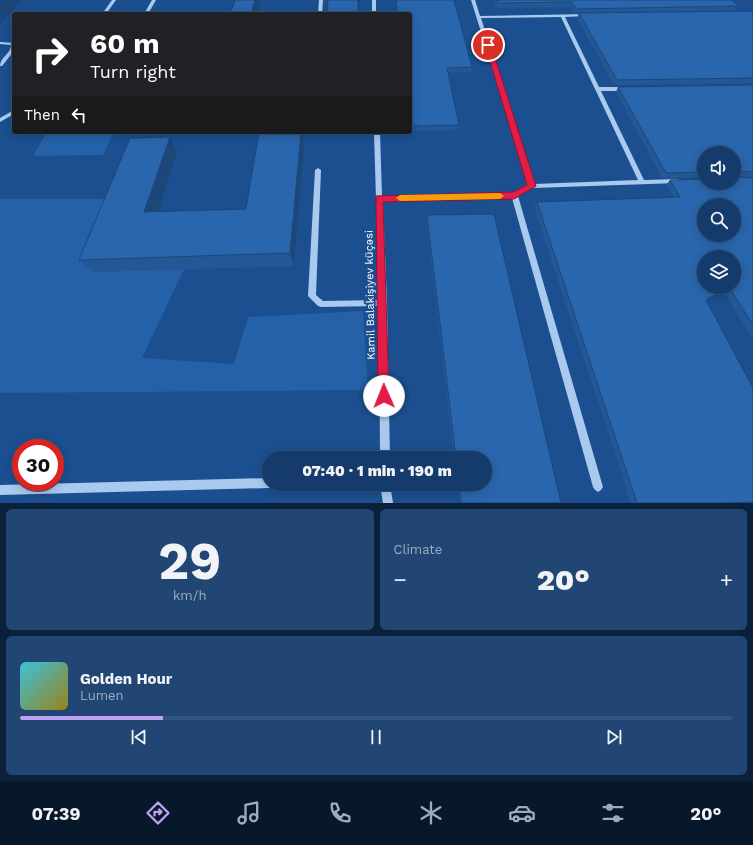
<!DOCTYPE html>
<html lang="en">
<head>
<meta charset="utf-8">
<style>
	:root { --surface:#143b6b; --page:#214673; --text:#f1f3f6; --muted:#9dadc1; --line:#33557e; --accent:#bca0f2 }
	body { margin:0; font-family:"Work Sans",sans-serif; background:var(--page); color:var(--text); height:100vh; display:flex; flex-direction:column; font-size:15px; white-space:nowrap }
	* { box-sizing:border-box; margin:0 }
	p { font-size:13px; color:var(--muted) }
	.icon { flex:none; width:22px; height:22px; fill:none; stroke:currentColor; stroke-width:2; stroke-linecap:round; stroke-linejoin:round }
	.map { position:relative; height:503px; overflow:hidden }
	.sheet { display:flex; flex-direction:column; gap:6px; padding:6px; background:#0b203b; flex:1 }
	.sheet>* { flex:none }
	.top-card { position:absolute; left:12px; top:12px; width:400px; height:122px; border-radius:4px; box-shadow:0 2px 10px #0003,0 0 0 1px var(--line); background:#202124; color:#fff; overflow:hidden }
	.controls { position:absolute; left:697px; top:146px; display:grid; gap:8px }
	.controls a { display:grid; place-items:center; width:44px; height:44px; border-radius:50%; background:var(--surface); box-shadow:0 2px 10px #0003,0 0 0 1px var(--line); font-size:20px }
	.speed { position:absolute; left:12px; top:439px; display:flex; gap:8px; font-size:20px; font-weight:700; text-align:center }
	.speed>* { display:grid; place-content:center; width:52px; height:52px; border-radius:50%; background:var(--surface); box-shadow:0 2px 10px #0003,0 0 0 1px var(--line); line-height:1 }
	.speed .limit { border:6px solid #d22; background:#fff; color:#111 }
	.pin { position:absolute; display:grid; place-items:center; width:34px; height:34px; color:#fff; margin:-17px; border:2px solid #fff; border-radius:50%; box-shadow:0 1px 4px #0007 }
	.me { position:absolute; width:44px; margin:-22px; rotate:359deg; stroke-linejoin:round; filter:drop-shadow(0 0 3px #0008) }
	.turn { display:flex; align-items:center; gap:14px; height:84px; padding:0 12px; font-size:18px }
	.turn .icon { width:52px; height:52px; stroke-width:2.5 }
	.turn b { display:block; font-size:28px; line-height:34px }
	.then { display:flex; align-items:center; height:38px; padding:0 12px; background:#0003; gap:8px; font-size:15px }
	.big { font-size:30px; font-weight:800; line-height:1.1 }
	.sheet .tile { flex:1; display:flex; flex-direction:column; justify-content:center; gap:6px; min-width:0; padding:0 14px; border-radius:6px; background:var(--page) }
	.sheet .dial { align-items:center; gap:0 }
	.dial b { font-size:52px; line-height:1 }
	.song { display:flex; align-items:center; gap:12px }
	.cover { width:48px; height:48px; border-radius:6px; background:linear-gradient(135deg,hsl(190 70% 55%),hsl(50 70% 35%)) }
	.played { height:4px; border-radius:2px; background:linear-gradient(90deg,var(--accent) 20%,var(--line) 20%) }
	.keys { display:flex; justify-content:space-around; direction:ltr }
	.heat { display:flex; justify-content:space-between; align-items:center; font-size:22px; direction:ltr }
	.sheet .tiles { flex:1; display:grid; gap:6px; grid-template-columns:1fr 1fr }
	.tile:last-child { grid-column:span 2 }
	.trip { position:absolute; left:262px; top:451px; width:230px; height:40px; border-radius:20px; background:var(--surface); box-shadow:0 2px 10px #0003,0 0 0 1px var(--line); font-weight:800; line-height:40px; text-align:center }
	.tab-bar { display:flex; height:64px; justify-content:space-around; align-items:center; background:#08182b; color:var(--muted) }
	.tab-bar .icon { width:28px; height:28px }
	.tab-bar .current { color:var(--accent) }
	.tab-bar b { font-size:18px; color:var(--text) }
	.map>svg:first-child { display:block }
</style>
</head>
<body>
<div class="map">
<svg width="753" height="503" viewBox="0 0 753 503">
	<rect width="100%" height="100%" fill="#1b4f8f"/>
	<path fill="#2461a8" d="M 47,132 L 114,132 L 103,155 L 33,156 Z
		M 0,199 L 121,199 L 93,272 L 184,269 L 142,358 L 234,364 L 248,317 L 363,311 L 368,390 L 0,393 Z"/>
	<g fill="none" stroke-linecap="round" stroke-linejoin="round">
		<path fill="#a9c9ee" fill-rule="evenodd" d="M 112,0 L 116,0 L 106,14 L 102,14 Z
			M 152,0 L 156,0 L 148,14 L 144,14 Z
			M 319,0 L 323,0 L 322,14 L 318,14 Z
			M 372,0 L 376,0 L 376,14 L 372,14 Z
			M 471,0 L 475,0 L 480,16 L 589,14 L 589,15 L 587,16 L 565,17 L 599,87 L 627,87 L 630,89 L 627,91 L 601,91 L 644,180 L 678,179 L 681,181 L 678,183 L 533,188 L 518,196 L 603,487 L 601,490 L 598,492 L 595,490 L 593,487 L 512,198 L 383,201 L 387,303 L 390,458 L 380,458 L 379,306 L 321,307 L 318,306 L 308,296 L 315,170 L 318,168 L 321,170 L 316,295 L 323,301 L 379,300 L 374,132 L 380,132 L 382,196 L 513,193 L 529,185 ZM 561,17 L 638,180 L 534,184 L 481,18 Z
			M 0,42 L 14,43 L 14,51 L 2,66 L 0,66 C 0,57 11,54 11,45 L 0,44 Z
			M 14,110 L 14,114 L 0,122 L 0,118 Z
			M 269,478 L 269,484 L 273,484 L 272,486 L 269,488 L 0,495 L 0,485 Z
			M 380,484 L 390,484 L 393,503 L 383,503 Z"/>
	</g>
	<path fill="#245895" d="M 396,0 L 454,0 L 472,67 L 471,72 L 448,72 L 459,125 L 458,130 L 411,131 L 410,14 L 397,14 Z
		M 494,0 L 732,0 L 738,6 L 735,11 L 574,13 L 571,7 L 497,8 Z
		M 753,11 L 753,83 L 614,85 L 577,18 L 579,13 Z
		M 753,85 L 753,177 L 738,176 L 738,177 L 753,178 L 753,339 L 723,291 L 706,300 L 725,503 L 631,503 L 534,207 L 537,202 L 673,197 L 666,185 L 670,180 L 734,183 L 704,153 L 704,177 L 662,178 L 616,92 L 618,87 Z
		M 170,137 L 177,152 L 158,212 L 246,209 L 304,144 L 294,266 L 93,272 L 79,260 Z
		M 427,215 L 561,503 L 459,503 L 457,484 L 485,484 L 485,458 L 454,458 L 426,219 Z"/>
	<path fill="#1d4779" d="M 0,0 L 22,0 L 0,24 Z
		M 255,0 L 261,0 L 257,14 L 251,14 Z
		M 358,0 L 360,0 L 359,14 L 358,14 Z
		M 301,132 L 304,144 L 294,266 L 290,253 Z
		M 170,137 L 177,152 L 154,225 L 144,212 Z"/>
	<path fill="#2a66ad" stroke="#1d4779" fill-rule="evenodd" d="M 235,0 L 255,0 L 251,14 L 230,14 Z
		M 328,0 L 358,0 L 358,14 L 327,14 Z
		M 396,0 L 454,0 L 472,67 L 447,68 L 459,125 L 411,126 L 410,118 L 410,14 L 398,14 Z
		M 497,0 L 732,0 L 738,6 L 576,9 L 572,2 L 498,3 Z
		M 753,11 L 753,78 L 617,80 L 579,13 Z
		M 753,85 L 753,172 L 739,171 L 738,177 L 753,178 L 753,325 L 729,287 L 734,287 L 734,257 L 704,257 L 704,287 L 728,287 L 706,300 L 753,388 L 753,502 L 725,503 L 637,503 L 537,202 L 680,197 L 670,180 L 704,179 L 704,183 L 734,183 L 734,153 L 704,153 L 704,172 L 666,173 L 618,87 ZM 704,205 L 734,205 L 734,235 L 704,235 Z
		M 259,132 L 301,132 L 290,253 L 79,260 L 130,138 L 170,137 L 144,212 L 246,209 Z
		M 494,214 L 561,503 L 461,503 L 459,484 L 485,484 L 485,458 L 456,458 L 427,215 Z"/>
	<path fill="#e11d48" stroke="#92132f" d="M 488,43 L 491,45 L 536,186 L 514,199 L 383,202 L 389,396 L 388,400 L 384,402 L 380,400 L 378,396 L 376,196 L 513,192 L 527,185 L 485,45 Z"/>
	<path fill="#f59e0b" d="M 500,193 L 504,196 L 500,199 L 400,201 L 396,198 L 400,195 Z"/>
	<g text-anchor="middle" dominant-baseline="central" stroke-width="4" stroke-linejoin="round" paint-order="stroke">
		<g font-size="11" fill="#fff" stroke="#1b4f8f">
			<text transform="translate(370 295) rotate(-91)">Kamil Balakişiyev küçəsi</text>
		</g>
	</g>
</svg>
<div class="controls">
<a><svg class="icon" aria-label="sound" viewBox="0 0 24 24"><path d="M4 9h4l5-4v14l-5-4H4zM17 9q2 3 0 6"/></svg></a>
<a><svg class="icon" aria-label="search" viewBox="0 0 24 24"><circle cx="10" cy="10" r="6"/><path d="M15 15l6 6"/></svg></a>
<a><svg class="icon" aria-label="layers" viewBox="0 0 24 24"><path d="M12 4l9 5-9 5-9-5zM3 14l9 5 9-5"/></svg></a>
</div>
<div class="speed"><div class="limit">30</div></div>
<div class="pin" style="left:488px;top:45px;background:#d93025"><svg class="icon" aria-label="arrive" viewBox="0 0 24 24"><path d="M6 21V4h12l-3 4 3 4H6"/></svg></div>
<svg class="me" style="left:384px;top:396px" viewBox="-20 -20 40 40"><circle r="19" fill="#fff"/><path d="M0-13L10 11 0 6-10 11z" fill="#e11d48"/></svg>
<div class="trip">07:40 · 1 min · 190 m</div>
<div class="top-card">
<div class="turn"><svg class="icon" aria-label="right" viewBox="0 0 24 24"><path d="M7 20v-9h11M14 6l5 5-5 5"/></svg><div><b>60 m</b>Turn right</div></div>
<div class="then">Then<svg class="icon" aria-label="left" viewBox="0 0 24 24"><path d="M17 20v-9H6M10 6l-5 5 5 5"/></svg></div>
</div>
</div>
<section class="sheet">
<div class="tiles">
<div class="tile dial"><b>29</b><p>km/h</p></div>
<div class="tile"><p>Climate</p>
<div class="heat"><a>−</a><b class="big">20°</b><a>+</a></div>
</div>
<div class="tile">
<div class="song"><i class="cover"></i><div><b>Golden Hour</b><p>Lumen</p></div></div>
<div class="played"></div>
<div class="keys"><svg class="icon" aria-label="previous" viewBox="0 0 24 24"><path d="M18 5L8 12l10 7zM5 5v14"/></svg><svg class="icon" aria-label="pause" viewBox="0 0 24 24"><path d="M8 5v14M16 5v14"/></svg><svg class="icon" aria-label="next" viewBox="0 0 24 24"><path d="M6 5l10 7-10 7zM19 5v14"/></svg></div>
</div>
</div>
</section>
<nav class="tab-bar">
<b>07:39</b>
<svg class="icon current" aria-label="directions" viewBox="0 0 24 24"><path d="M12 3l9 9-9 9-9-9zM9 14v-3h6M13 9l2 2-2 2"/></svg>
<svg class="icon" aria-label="music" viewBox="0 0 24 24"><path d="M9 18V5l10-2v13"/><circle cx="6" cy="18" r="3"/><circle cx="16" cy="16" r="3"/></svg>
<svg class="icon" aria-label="phone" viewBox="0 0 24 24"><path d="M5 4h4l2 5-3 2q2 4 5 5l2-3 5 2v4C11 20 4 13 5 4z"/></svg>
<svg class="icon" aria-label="climate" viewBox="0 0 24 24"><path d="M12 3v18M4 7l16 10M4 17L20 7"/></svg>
<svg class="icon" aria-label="car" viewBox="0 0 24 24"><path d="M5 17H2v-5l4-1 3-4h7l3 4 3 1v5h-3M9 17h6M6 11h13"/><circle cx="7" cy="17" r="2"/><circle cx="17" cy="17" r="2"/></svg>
<svg class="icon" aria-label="filters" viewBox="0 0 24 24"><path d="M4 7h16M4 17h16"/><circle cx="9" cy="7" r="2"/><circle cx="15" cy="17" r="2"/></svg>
<b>20°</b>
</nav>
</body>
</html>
